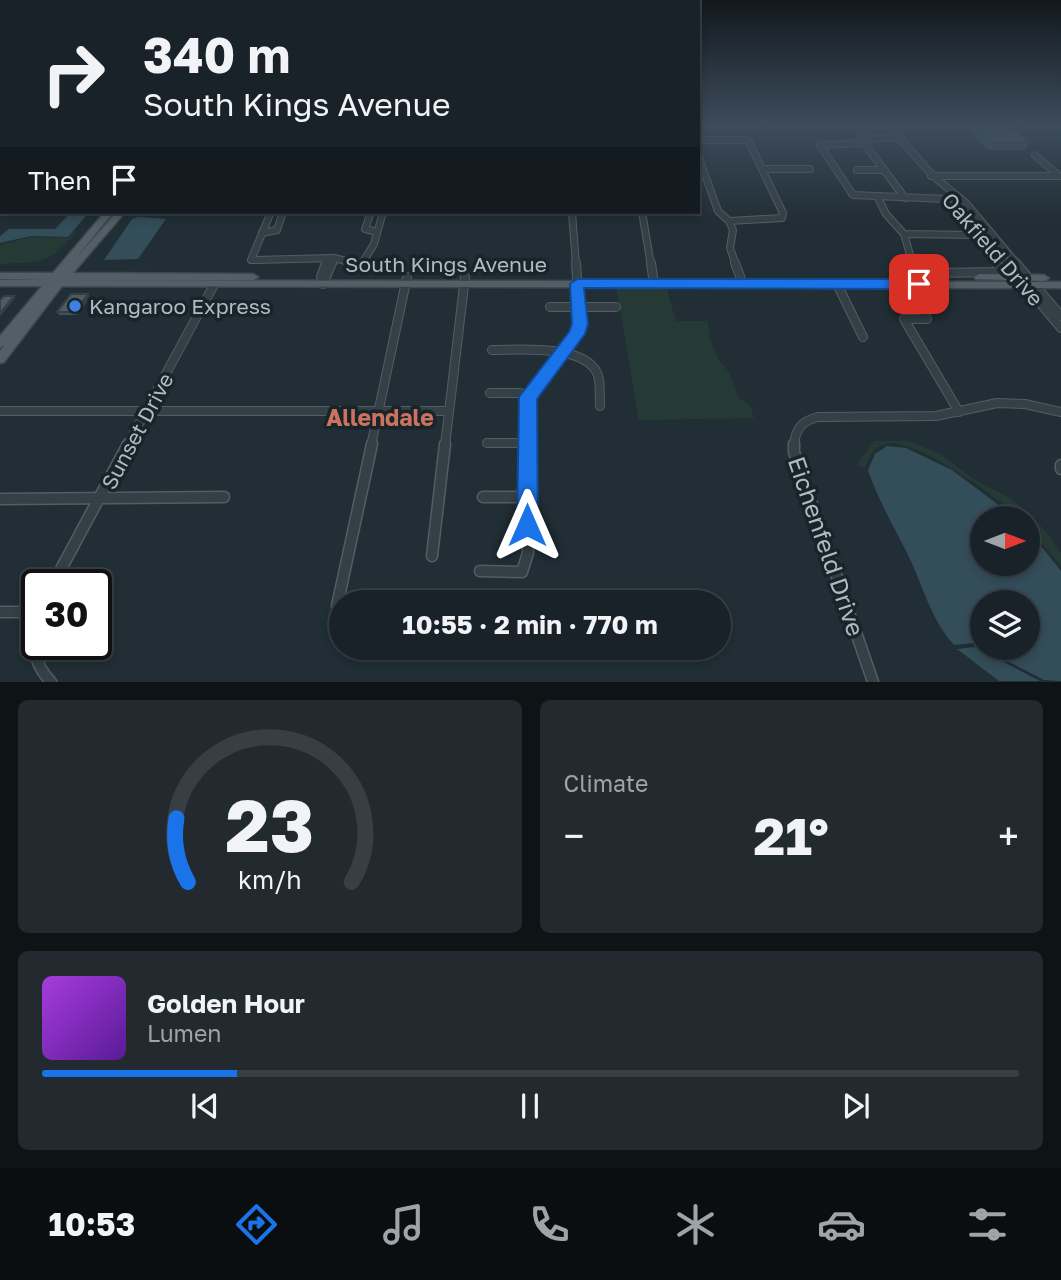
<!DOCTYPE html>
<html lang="en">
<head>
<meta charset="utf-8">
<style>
	:root { --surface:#192228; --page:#222a30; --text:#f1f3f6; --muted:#9fa4a8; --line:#373f45; --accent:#1a73e8 }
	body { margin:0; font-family:"Golos Text",sans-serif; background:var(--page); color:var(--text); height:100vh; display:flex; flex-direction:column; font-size:26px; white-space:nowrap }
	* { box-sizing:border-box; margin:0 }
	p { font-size:23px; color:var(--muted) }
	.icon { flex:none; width:38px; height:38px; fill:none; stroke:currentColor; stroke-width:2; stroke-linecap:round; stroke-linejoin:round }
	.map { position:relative; height:682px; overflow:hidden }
	.sheet { display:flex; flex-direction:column; gap:18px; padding:18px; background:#0e1316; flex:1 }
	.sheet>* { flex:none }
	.banner { position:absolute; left:0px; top:0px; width:700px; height:214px; box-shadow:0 4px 10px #0003,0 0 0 2px var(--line); background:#192228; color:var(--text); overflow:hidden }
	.needle { width:46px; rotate:90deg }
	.fabs { position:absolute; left:970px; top:506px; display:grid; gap:14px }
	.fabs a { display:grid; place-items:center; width:70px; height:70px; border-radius:50%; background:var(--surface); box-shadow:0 4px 10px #0003,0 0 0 2px var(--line); font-size:35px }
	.speed { position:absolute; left:21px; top:569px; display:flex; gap:14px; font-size:35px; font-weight:700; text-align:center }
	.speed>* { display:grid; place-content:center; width:91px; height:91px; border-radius:50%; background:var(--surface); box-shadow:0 4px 10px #0003,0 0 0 2px var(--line); line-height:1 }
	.speed .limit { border:4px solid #111; border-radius:10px; background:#fff; color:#111 }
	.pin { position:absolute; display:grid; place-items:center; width:60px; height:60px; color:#fff; margin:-30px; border-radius:14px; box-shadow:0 4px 10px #0006 }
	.me { position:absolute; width:77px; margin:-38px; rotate:0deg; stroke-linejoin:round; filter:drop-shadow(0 0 5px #0008) }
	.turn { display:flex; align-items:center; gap:24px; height:147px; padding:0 28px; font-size:32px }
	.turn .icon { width:91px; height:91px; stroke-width:2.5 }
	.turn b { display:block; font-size:49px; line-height:60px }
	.then { display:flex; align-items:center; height:66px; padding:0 28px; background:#0003; gap:14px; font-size:26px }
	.big { font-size:52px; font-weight:700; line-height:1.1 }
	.sheet .tile { flex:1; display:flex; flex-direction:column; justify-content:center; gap:10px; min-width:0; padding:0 24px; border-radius:10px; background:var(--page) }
	.sheet .dial { align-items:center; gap:0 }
	.dial svg { height:182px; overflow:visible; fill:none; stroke:var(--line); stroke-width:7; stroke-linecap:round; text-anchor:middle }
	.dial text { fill:var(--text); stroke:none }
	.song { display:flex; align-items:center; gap:21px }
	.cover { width:84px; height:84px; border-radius:10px; background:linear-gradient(135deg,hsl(280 70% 55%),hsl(270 70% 35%)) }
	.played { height:7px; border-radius:4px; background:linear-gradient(90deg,var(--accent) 20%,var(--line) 20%) }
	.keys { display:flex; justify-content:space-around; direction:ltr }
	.heat { display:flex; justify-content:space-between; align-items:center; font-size:38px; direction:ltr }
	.sheet .tiles { flex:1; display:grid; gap:18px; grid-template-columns:1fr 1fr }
	.tile:last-child { grid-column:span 2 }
	.trip { position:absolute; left:329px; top:590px; width:402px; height:70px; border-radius:35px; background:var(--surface); box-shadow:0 4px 10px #0003,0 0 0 2px var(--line); font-weight:700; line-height:70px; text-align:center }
	.tab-bar { display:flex; height:112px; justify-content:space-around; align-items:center; background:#0a0e10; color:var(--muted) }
	.tab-bar .icon { width:49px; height:49px }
	.tab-bar .current { color:var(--accent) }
	.tab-bar b { font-size:32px; color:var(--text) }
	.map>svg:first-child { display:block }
</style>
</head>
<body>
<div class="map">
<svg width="1061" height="682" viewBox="0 0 1061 682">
	<rect width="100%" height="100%" fill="#212e35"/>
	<path fill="#253a35" d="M 75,231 L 77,231 C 47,266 44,261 0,264 L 0,245 L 30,237 L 68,238 Z
		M 616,286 L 666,286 L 676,321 L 708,321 L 709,335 L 717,357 L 729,372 L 739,398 L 750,405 L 754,418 L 639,420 Z
		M 874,441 L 907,441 L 939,453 L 975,480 L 1012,499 L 1045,530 L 1061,553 L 1061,566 L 1027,525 L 1027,518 L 1020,518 C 999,498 914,436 885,444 C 873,447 869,458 865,468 L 857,465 Z"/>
	<path fill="#334d59" d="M 71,212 L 89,212 L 68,237 L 31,236 L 0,243 L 0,236 L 9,229 L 55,229 Z
		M 139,217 L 166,219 L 138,259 L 104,260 L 132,219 Z
		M 887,446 L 906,448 L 952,470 L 1016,518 L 982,518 L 982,564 L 1027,564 L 1027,529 L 1058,567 L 1061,571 L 1061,681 L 1044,680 L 982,648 L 1027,648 L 1027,602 L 982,602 L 982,647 L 974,643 L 954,645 C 930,618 923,585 907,553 C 893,525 878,500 868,470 L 875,454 Z
		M 975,647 L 1040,681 L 999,681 L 957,649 Z"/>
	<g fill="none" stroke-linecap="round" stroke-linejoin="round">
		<defs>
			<path id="minor-far2" d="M 859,126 L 868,138
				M 889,126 L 933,176 L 966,203 L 1018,265
				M 698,140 L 748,140 L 783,213 L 782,218 L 729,221
				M 862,141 L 861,139 L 898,138
				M 864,143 L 820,145 L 853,195 L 947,199
				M 864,143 L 905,198
				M 698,155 L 718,211 L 729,221 L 733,230 L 730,248 L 736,265
				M 1035,155 L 1059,176
				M 762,169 L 810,169
				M 857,170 L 883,170
				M 931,176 L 1061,176
				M 951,196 L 1008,265
				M 878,198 L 886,214 L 904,234 L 913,265
				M 944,199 L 976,235 L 997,265
				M 271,212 L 251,260 L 334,258 L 354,263 L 363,262 L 374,244 L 383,212
				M 371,212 L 365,229 L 377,232
				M 572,212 L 576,265
				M 642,212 L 651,265
				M 262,233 L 277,230 L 283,212
				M 904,234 L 978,235
				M 325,265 L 328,258
				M 331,265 L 334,258"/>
			<path id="minor-far1" d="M 651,263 L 654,284
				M 735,263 L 743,284
				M 913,263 L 914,267 L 935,273 L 1002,272 L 996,263
				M 1007,263 L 1061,328
				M 1016,263 L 1061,316
				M 323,284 L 332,263
				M 323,284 L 321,277 L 326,263
				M 837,284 L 863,337
				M 905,284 L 927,319 L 904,319 L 959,412
				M 550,307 L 616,307
				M 492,350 C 519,350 576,345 594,368 C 602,378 599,394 600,406
				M 490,393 L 520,393 L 528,397
				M 0,411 L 448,411
				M 487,443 L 527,443
				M 127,446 L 217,279
				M 371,446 L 407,277
				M 445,446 L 465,277
				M 528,446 L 528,397 L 570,345 L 580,324 L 576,263
				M 794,446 C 795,429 802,421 818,417 L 936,416 L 997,403 L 1025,404 L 1061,412"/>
			<path id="minor" d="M 794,444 L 794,452 L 873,682
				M 1061,465 L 1061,469
				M 483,497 L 527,497
				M 0,499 L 224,497
				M 432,556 L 445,444
				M 480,571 L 522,572 L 528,553 L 528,444
				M 53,584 L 128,444
				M 337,606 L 372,444
				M 0,612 L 37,612
				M 37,616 C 31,642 32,662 51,682"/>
			<path id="major" d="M 105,212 L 113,212 L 77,257 L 117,212 L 125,212 L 73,273 L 253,274 L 258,277 L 253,280 L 67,280 L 1061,282 L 1061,288 L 62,286 L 4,362 L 0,363 L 0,351 L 25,320 L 4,346 L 0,347 L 0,336 L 42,286 L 0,286 L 0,280 L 48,279 L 0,279 L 0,273 L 53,273 Z
				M 979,274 L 1044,275 L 1049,278 L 1044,281 L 976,279 L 974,277 Z"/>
		</defs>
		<use href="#minor-far2" stroke="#515e63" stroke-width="8"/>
		<use href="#minor-far1" stroke="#515e63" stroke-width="10"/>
		<use href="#minor" stroke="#515e63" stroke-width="13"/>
		<use href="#major" stroke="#3d494f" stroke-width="3"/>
		<use href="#minor-far2" stroke="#344046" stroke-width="6"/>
		<use href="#minor-far1" stroke="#344046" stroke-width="8"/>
		<use href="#minor" stroke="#344046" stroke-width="10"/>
		<use href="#major" fill="#525f66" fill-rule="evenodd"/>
	</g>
	<path fill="#414f56" d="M 964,126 L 1010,126 L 1029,143 L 1024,150 L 988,150 Z
		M 90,297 L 77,315 L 59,315 L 57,312 Z"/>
	<path fill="#354046" d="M 88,294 L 90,297 L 77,315 L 75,312 Z
		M 14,296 L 15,298 L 0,317 L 0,313 Z"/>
	<path fill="#4c5c64" stroke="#354046" stroke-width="2" d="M 976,126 L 1010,126 L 1029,143 L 993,143 Z
		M 71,294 L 88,294 L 75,312 L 57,312 Z
		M 4,296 L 14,296 L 0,313 L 0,300 Z"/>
	<linearGradient id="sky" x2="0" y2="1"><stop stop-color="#12191d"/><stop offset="0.57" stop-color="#3d4c5c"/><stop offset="1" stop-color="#3d4c5c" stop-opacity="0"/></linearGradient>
	<rect width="1061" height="221" fill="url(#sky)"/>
	<path fill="#1a73e8" stroke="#114b97" stroke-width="2" d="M 577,279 L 919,279 L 926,284 L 919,289 L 584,288 L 588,324 L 585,334 L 537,399 L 538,525 L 535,532 L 527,535 L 520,532 L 517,525 L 519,397 L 569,332 L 572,324 L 570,284 Z"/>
	<circle fill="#3f7fe0" stroke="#19242a" stroke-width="2.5" cx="75" cy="306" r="7"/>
	<g text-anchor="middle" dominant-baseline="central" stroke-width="7" stroke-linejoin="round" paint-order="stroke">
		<g font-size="21" fill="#aebbc2" stroke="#19242a">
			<text transform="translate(993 249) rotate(49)">Oakfield Drive</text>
			<text x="446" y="264">South Kings Avenue</text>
			<text transform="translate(137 431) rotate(-62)">Sunset Drive</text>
		</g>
		<g font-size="21" fill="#aebbc2" stroke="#19242a" text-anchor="start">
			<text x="89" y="306">Kangaroo Express</text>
		</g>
		<g font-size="23" font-weight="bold" fill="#cc7360" stroke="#19242a">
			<text x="380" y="417">Allendale</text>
		</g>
		<g font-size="24" fill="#aebbc2" stroke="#19242a">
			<text transform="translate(827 546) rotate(71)">Eichenfeld Drive</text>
		</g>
	</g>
</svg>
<div class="fabs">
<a><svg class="needle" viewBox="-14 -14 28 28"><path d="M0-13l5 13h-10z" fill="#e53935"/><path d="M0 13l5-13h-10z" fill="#9fa4a8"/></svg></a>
<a><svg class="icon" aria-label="layers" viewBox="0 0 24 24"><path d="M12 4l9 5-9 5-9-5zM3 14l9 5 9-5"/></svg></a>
</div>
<div class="speed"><div class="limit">30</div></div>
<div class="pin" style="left:919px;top:284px;background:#d93025"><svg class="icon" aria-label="arrive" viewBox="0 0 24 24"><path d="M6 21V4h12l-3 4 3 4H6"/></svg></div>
<svg class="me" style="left:527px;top:525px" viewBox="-20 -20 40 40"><path d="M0-17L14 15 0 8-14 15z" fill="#1a73e8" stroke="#fff" stroke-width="4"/></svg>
<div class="trip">10:55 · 2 min · 770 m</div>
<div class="banner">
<div class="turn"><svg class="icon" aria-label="right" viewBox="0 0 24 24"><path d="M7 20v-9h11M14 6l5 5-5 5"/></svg><div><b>340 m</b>South Kings Avenue</div></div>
<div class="then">Then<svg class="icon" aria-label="arrive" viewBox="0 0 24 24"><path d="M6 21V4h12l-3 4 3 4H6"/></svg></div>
</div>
</div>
<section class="sheet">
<div class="tiles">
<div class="tile dial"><svg viewBox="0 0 100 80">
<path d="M14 69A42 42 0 1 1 86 69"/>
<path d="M14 69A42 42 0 0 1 9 41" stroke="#1a73e8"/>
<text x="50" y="56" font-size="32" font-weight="700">23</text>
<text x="50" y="72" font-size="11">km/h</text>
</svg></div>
<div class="tile"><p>Climate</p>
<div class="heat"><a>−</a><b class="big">21°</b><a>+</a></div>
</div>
<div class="tile">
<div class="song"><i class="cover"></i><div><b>Golden Hour</b><p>Lumen</p></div></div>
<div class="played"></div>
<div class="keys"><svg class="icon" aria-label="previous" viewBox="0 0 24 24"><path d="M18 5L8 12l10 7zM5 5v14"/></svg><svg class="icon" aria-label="pause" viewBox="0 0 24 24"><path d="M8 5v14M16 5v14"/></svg><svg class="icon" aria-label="next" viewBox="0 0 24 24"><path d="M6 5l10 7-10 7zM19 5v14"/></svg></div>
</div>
</div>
</section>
<nav class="tab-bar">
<b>10:53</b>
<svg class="icon current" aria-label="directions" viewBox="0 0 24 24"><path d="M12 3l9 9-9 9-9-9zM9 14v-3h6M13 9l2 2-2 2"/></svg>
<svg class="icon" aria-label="music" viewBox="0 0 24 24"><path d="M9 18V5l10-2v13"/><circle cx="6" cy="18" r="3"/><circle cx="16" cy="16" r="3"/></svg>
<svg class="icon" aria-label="phone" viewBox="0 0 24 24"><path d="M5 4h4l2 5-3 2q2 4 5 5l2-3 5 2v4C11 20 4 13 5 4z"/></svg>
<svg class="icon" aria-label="climate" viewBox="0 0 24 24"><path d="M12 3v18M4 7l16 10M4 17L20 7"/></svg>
<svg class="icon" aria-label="car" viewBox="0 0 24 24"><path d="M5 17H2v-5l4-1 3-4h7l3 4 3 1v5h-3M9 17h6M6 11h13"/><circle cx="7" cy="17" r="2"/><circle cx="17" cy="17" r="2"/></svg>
<svg class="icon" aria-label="filters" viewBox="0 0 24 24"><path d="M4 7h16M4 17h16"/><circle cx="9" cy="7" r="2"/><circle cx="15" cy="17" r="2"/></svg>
</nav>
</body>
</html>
